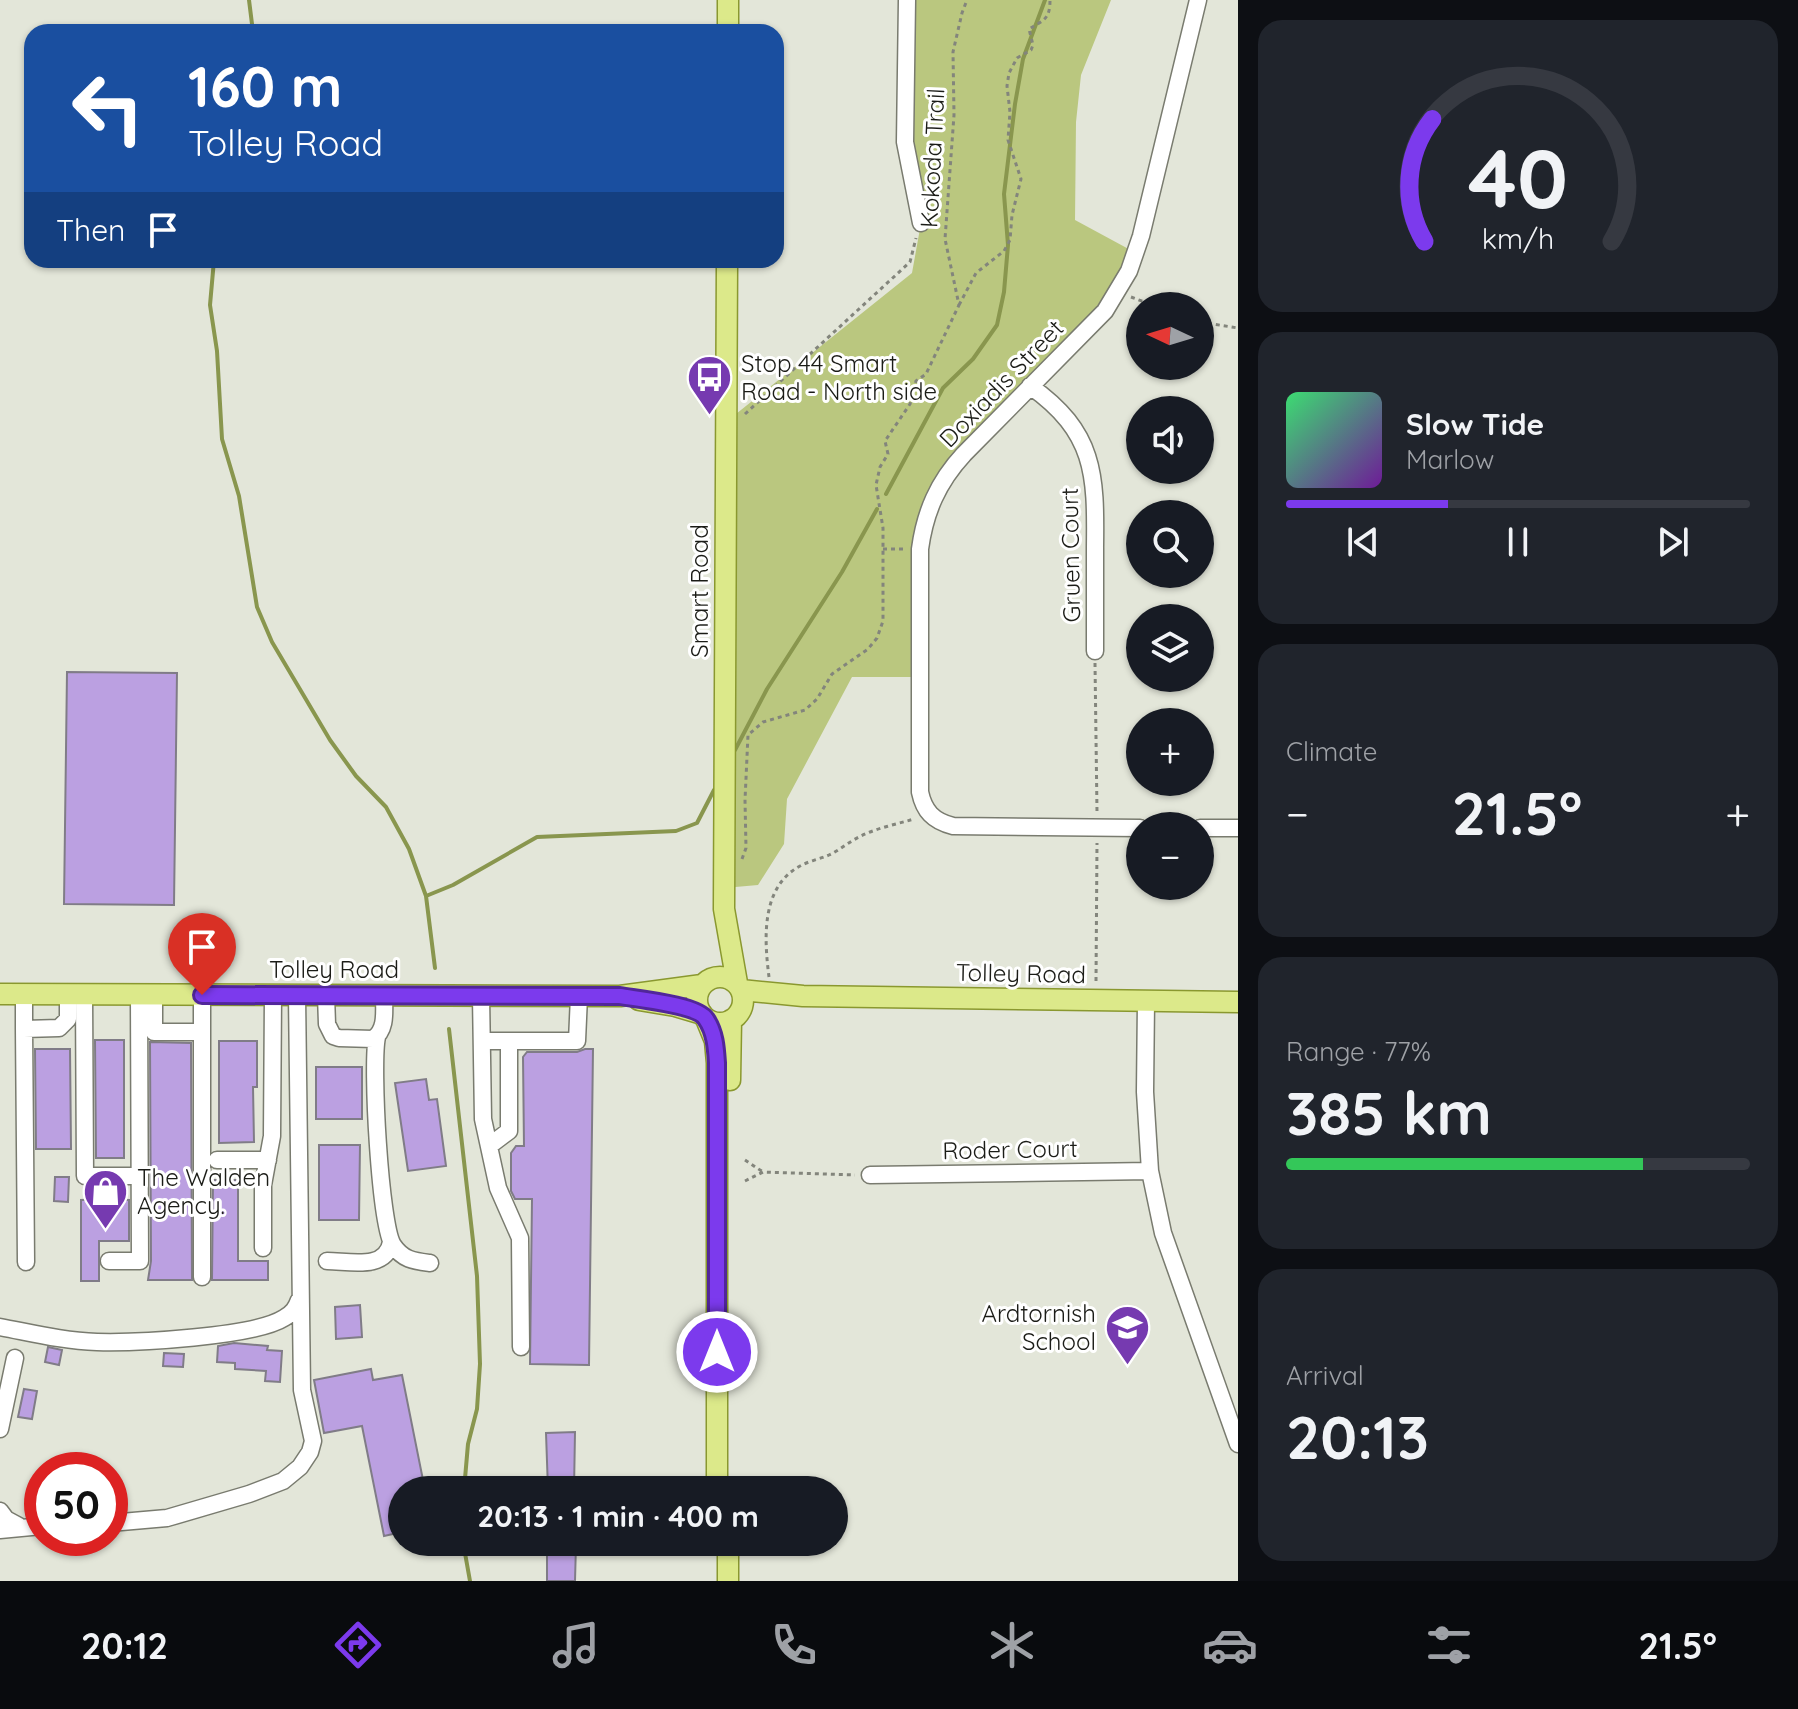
<!DOCTYPE html>
<html lang="en">
<head>
<meta charset="utf-8">
<style>
	:root { --surface:#171b24; --page:#20242c; --text:#f1f3f6; --muted:#9ea1a6; --line:#363941; --accent:#7c3aed }
	body { margin:0; font-family:Quicksand,sans-serif; background:var(--page); color:var(--text); height:100vh; display:flex; flex-direction:column; font-size:30px; white-space:nowrap }
	* { box-sizing:border-box; margin:0 }
	p { font-size:26px; color:var(--muted) }
	.icon { flex:none; width:44px; height:44px; fill:none; stroke:currentColor; stroke-width:2; stroke-linecap:round; stroke-linejoin:round }
	.map { position:relative; flex:1; overflow:hidden }
	.sheet { display:flex; flex-direction:column; gap:20px; padding:20px; background:#0d0f14; width:560px }
	.sheet>* { flex:none }
	.top-card { position:absolute; left:24px; top:24px; width:760px; height:244px; border-radius:24px; box-shadow:0 2px 6px #0004; background:#1a4fa0; color:#fff; overflow:hidden }
	.needle { width:52px; rotate:274deg }
	.buttons { position:absolute; left:1126px; top:292px; display:grid; gap:16px }
	.buttons a { display:grid; place-items:center; width:88px; height:88px; border-radius:50%; background:var(--surface); box-shadow:0 2px 6px #0004; font-size:40px }
	.speed { position:absolute; left:24px; top:1452px; display:flex; gap:16px; font-size:40px; font-weight:700; text-align:center }
	.speed>* { display:grid; place-content:center; width:104px; height:104px; border-radius:50%; background:var(--surface); box-shadow:0 2px 6px #0004; line-height:1 }
	.speed .limit { border:12px solid #d22; background:#fff; color:#111 }
	.pin { position:absolute; display:grid; place-items:center; width:68px; height:68px; color:#fff; margin:-82px -34px; border-radius:50% 50% 50% 0; rotate:-45deg; box-shadow:0 0 8px #0007 }
	.pin .icon { rotate:45deg }
	.me { position:absolute; width:88px; margin:-44px; rotate:0deg; stroke-linejoin:round; filter:drop-shadow(0 0 6px #0008) }
	.turn { display:flex; align-items:center; gap:28px; height:168px; padding:0 32px; font-size:36px }
	.turn .icon { width:104px; height:104px; stroke-width:2.5 }
	.turn b { display:block; font-size:56px; line-height:68px }
	.then { display:flex; align-items:center; height:76px; padding:0 32px; background:#0003; gap:16px; font-size:30px }
	.big { font-size:60px; font-weight:700; line-height:1.1 }
	.sheet .card { flex:1; display:flex; flex-direction:column; justify-content:center; gap:12px; min-width:0; padding:0 28px; border-radius:24px; background:var(--page) }
	.sheet .dial { align-items:center; gap:0 }
	.dial svg { height:208px; overflow:visible; fill:none; stroke:var(--line); stroke-width:7; stroke-linecap:round; text-anchor:middle }
	.dial text { fill:var(--text); stroke:none }
	.song { display:flex; align-items:center; gap:24px }
	.cover { width:96px; height:96px; border-radius:12px; background:linear-gradient(135deg,hsl(140 70% 55%),hsl(280 70% 35%)) }
	.played { height:8px; border-radius:4px; background:linear-gradient(90deg,var(--accent) 35%,var(--line) 35%) }
	.keys { display:flex; justify-content:space-around; direction:ltr }
	.heat { display:flex; justify-content:space-between; align-items:center; font-size:44px; direction:ltr }
	.charge { height:12px; border-radius:6px; background:linear-gradient(90deg,#34c759 77%,var(--line) 0) }
	.trip { position:absolute; left:388px; top:1476px; width:460px; height:80px; border-radius:40px; background:var(--surface); box-shadow:0 2px 6px #0004; font-weight:700; line-height:80px; text-align:center }
	.tab-bar { display:flex; height:128px; justify-content:space-around; align-items:center; background:#090b0e; color:var(--muted) }
	.tab-bar .icon { width:56px; height:56px }
	.tab-bar .selected { color:var(--accent) }
	.tab-bar b { font-size:36px; color:var(--text) }
	main { display:flex; flex:1; min-height:0 }
	.map>svg:first-child { display:block }
</style>
</head>
<body>
<main>
<div class="map">
<svg width="1238" height="1581" viewBox="0 0 1238 1581">
	<rect width="100%" height="100%" fill="#e3e6d9"/>
	<path fill="#bac77f" d="M 907,0 L 1111,0 L 1081,75 L 1076,122 L 1075,220 L 1136,253 L 1117,294 L 956,463 L 924,527 L 920,677 L 852,677 L 787,799 L 784,844 L 758,885 L 724,888 L 726,422 L 912,273 L 921,223 L 906,142 Z"/>
	<g fill="none" stroke-linecap="round" stroke-linejoin="round">
		<path stroke="#89964e" stroke-width="4" d="M 249,0 L 253,32
			M 214,260 L 210,305 L 217,351 L 222,439 L 239,496 L 257,607 L 272,642 L 330,740 L 356,776 L 386,807 L 409,849 L 426,896 L 435,968
			M 886,494 L 943,388 L 973,359 L 997,325 L 1004,292 L 1008,245 L 1004,194 L 1015,104 L 1023,59 L 1045,0
			M 735,750 L 767,689 L 842,572 L 877,509
			M 426,896 L 453,885 L 537,837 L 676,831 L 697,823 L 714,790
			M 449,1029 L 477,1276 L 480,1364 L 477,1409 L 468,1444 L 464,1490
			M 463,1542 L 470,1581"/>
	</g>
	<path fill="#bba0e1" stroke="#807c87" stroke-width="2" d="M 67,672 L 177,673 L 174,905 L 64,904 Z
		M 95,1040 L 124,1040 L 124,1158 L 96,1158 Z
		M 219,1041 L 257,1041 L 257,1087 L 253,1087 L 254,1142 L 219,1143 Z
		M 150,1042 L 191,1043 L 192,1280 L 148,1280 L 151,1261 Z
		M 35,1049 L 70,1049 L 71,1149 L 36,1149 Z
		M 585,1049 L 593,1049 L 589,1365 L 530,1364 L 532,1199 L 515,1199 L 511,1191 L 511,1153 L 516,1146 L 524,1146 L 523,1057 L 527,1052 L 577,1052 Z
		M 316,1067 L 362,1067 L 362,1119 L 316,1119 Z
		M 426,1079 L 429,1100 L 437,1099 L 446,1166 L 408,1171 L 395,1083 Z
		M 319,1145 L 360,1145 L 359,1220 L 319,1220 Z
		M 55,1177 L 69,1177 L 68,1202 L 54,1201 Z
		M 213,1180 L 238,1180 L 238,1261 L 268,1261 L 268,1280 L 212,1280 Z
		M 102,1199 L 129,1200 L 129,1241 L 99,1241 L 99,1281 L 81,1281 L 81,1200 Z
		M 360,1305 L 362,1337 L 336,1339 L 335,1307 Z
		M 234,1343 L 268,1346 L 267,1350 L 282,1351 L 280,1382 L 265,1381 L 266,1371 L 235,1369 L 235,1363 L 217,1362 L 218,1346 Z
		M 48,1347 L 62,1350 L 59,1365 L 45,1362 Z
		M 164,1353 L 184,1354 L 183,1367 L 163,1366 Z
		M 371,1369 L 373,1380 L 402,1375 L 425,1490 L 402,1490 L 402,1532 L 384,1536 L 362,1426 L 324,1433 L 314,1380 Z
		M 24,1389 L 37,1391 L 32,1419 L 18,1417 Z
		M 575,1432 L 574,1490 L 548,1490 L 546,1433 Z
		M 547,1544 L 576,1544 L 575,1581 L 547,1581 Z"/>
	<g fill="none" stroke-linecap="round" stroke-linejoin="round">
		<defs>
			<path id="minor" d="M 907,0 L 905,142 L 921,223
				M 1030,386 C 1095,432 1096,474 1095,547 C 1095,582 1095,617 1095,651
				M 1140,828 L 953,826 C 933,821 924,811 920,792 L 920,549 C 925,512 938,482 964,454 L 1105,311 L 1129,271 L 1141,236 L 1198,0
				M 1200,828 L 1238,828
				M 24,994 L 24,1029 L 59,1028 L 68,1019 L 68,994
				M 84,994 L 85,1176 L 139,1176
				M 154,995 L 154,1032 L 202,1032
				M 326,995 L 327,1024 L 333,1036 L 339,1038 L 373,1039 C 387,1030 384,1011 384,996
				M 481,996 L 483,1119 L 498,1188 L 520,1238 L 521,1347
				M 1146,1001 L 1145,1092 L 1150,1171 L 1163,1233 L 1238,1444
				M 24,1029 L 26,1262
				M 377,1037 C 371,1064 380,1225 393,1245 C 403,1260 414,1261 430,1263
				M 482,1041 L 577,1041 L 579,996
				M 489,1146 L 509,1131 L 509,1041
				M 217,1160 L 268,1160
				M 870,1175 L 1150,1171
				M 263,1248 L 263,1185 L 272,1136 L 273,995
				M 109,1261 L 140,1261 L 139,995
				M 327,1261 C 349,1261 386,1271 391,1242
				M 202,1277 L 202,995
				M 0,1327 C 32,1333 64,1341 97,1342 C 135,1343 254,1337 284,1318 C 293,1313 296,1308 299,1300
				M 0,1429 L 15,1358
				M 0,1511 L 6,1519 L 19,1526
				M 110,1523 L 167,1518 L 249,1494 L 283,1481 L 300,1467 L 310,1452 L 313,1441 L 302,1390 L 297,995
				M 0,1530 L 42,1526"/>
			<path id="major" d="M 728,32 L 728,0
				M 727,260 L 724,909 L 737,983
				M697 1000a23 23 0 1 1 46 0a23 23 0 1 1-46 0Z
				M 741,990 L 803,996 L 1238,1002
				M 0,994 L 620,996 L 702,985
				M 639,1000 L 675,1006 L 702,1014
				M 706,1019 L 715,1041 L 717,1063 L 717,1490
				M 730,1080 L 731,1020
				M 728,1581 L 728,1542"/>
		</defs>
		<use href="#minor" stroke="#797b6f" stroke-width="19"/>
		<use href="#major" stroke="#8a982f" stroke-width="23"/>
		<path stroke="#83857c" stroke-width="3" stroke-dasharray="4 4" stroke-linecap="butt" d="M 1131,297 L 1155,306
			M 959,305 L 976,273 L 1004,251 L 1010,240 L 1012,215 L 1021,179 L 1008,140 L 1010,112 L 1007,86 L 1009,73 L 1017,58 L 1031,50 L 1033,45 L 1029,29 C 1044,20 1050,19 1050,0
			M 1200,322 L 1238,328
			M 745,414 L 910,262 L 916,238
			M 883,549 L 907,549
			M 1095,663 L 1097,812
			M 742,859 L 746,848 L 745,800 L 748,735 L 763,722 L 805,710 L 817,699 L 832,674 L 868,649 L 877,638 L 883,621 L 883,528 L 876,485 L 880,467 L 888,454 L 885,441 L 910,404 L 916,381 L 926,374 L 959,305 L 945,239 L 954,115 L 953,52 L 962,13 L 967,0
			M 769,977 C 764,938 761,887 800,866 C 809,861 820,859 829,855 C 840,850 850,841 861,836 C 877,828 897,824 914,819
			M 1096,981 L 1097,843
			M 745,1160 L 763,1172
			M 745,1181 L 763,1172 L 855,1175"/>
		<use href="#minor" stroke="#fff" stroke-width="16"/>
		<use href="#major" stroke="#dce98a" stroke-width="20"/>
	</g>
	<g fill="none" stroke-linecap="round" stroke-linejoin="round">
		<defs>
			<path id="route" d="M 202,995 L 620,996 C 637,999 698,1005 706,1019 C 715,1032 716,1048 717,1063 L 717,1352"/>
		</defs>
		<use href="#route" stroke="#51269a" stroke-width="20"/>
		<use href="#route" stroke="#7c3aed" stroke-width="14"/>
	</g>
	<defs>
		<symbol id="bus-pin" viewBox="-11 -11 22 30"><path d="M0 17L-7.5 6A9.5 9.5 0 1 1 7.5 6Z" fill="#763ab0" stroke="#fff"/><path d="M-5-6H5V4H4V6H2V4H-2V6H-4V4H-5ZM-3.5-4V0h7V-4ZM-3.5 1.2v1.5H-2V1.2ZM2 1.2v1.5H3.5V1.2Z" fill="#fff"/></symbol>
		<symbol id="shop-pin" viewBox="-11 -11 22 30"><path d="M0 17L-7.5 6A9.5 9.5 0 1 1 7.5 6Z" fill="#763ab0" stroke="#fff"/><path d="M-5-2.5h2.3a2.7 3.5 0 0 1 5.4 0H5L5.5 6h-11ZM-1.5-2.5h3a1.5 2.3 0 0 0-3 0Z" fill="#fff"/></symbol>
		<symbol id="school-pin" viewBox="-11 -11 22 30"><path d="M0 17L-7.5 6A9.5 9.5 0 1 1 7.5 6Z" fill="#763ab0" stroke="#fff"/><path d="M0-5L7-2L0 1L-7-2ZM-4 1L0 2.5L4 1V4Q0 6-4 4Z" fill="#fff"/></symbol>
	</defs>
	<g fill-rule="evenodd">
		<use href="#bus-pin" x="684" y="352" width="51" height="69"/>
		<use href="#shop-pin" x="80" y="1166" width="51" height="69"/>
		<use href="#school-pin" x="1102" y="1302" width="51" height="69"/>
	</g>
	<g text-anchor="middle" dominant-baseline="central" stroke-width="6" stroke-linejoin="round" paint-order="stroke">
		<g font-size="24" fill="#1b1c17" stroke="#fff">
			<text transform="translate(932 158) rotate(-87)">Kokoda Trail</text>
			<text transform="translate(1001 383) rotate(-46)">Doxiadis Street</text>
			<text transform="translate(1070 555) rotate(-91)">Gruen Court</text>
			<text transform="translate(699 591) rotate(-90)">Smart Road</text>
			<text x="334" y="969">Tolley Road</text>
			<text transform="translate(1021 973) rotate(1)">Tolley Road</text>
			<text transform="translate(1010 1149) rotate(-1)">Roder Court</text>
		</g>
		<g font-size="24" fill="#1b1c17" stroke="#fff" text-anchor="start">
			<text x="741" y="363">Stop 44 Smart<tspan x="741" dy="28">Road - North side</tspan></text>
			<text x="137" y="1177">The Walden<tspan x="137" dy="28">Agency.</tspan></text>
			<text x="1096" y="1313" text-anchor="end">Ardtornish<tspan x="1096" dy="28">School</tspan></text>
		</g>
	</g>
</svg>
<div class="buttons">
<a><svg class="needle" viewBox="-14 -14 28 28"><path d="M0-13l5 13h-10z" fill="#e53935"/><path d="M0 13l5-13h-10z" fill="#9ea1a6"/></svg></a>
<a><svg class="icon" aria-label="sound" viewBox="0 0 24 24"><path d="M4 9h4l5-4v14l-5-4H4zM17 9q2 3 0 6"/></svg></a>
<a><svg class="icon" aria-label="search" viewBox="0 0 24 24"><circle cx="10" cy="10" r="6"/><path d="M15 15l6 6"/></svg></a>
<a><svg class="icon" aria-label="layers" viewBox="0 0 24 24"><path d="M12 4l9 5-9 5-9-5zM3 14l9 5 9-5"/></svg></a>
<a>+</a>
<a>−</a>
</div>
<div class="speed"><div class="limit">50</div></div>
<div class="pin" style="left:202px;top:995px;background:#d93025"><svg class="icon" aria-label="arrive" viewBox="0 0 24 24"><path d="M6 21V4h12l-3 4 3 4H6"/></svg></div>
<svg class="me" style="left:717px;top:1352px" viewBox="-20 -20 40 40"><circle r="17" fill="#7c3aed" stroke="#fff" stroke-width="3"/><path d="M0-11L8 9 0 5-8 9z" fill="#fff"/></svg>
<div class="trip">20:13 · 1 min · 400 m</div>
<div class="top-card">
<div class="turn"><svg class="icon" aria-label="left" viewBox="0 0 24 24"><path d="M17 20v-9H6M10 6l-5 5 5 5"/></svg><div><b>160 m</b>Tolley Road</div></div>
<div class="then">Then<svg class="icon" aria-label="arrive" viewBox="0 0 24 24"><path d="M6 21V4h12l-3 4 3 4H6"/></svg></div>
</div>
</div>
<section class="sheet">
<div class="card dial"><svg viewBox="0 0 100 80">
<path d="M14 69A42 42 0 1 1 86 69"/>
<path d="M14 69A42 42 0 0 1 17 22" stroke="#7c3aed"/>
<text x="50" y="56" font-size="32" font-weight="700">40</text>
<text x="50" y="72" font-size="11">km/h</text>
</svg></div>
<div class="card">
<div class="song"><i class="cover"></i><div><b>Slow Tide</b><p>Marlow</p></div></div>
<div class="played"></div>
<div class="keys"><svg class="icon" aria-label="previous" viewBox="0 0 24 24"><path d="M18 5L8 12l10 7zM5 5v14"/></svg><svg class="icon" aria-label="pause" viewBox="0 0 24 24"><path d="M8 5v14M16 5v14"/></svg><svg class="icon" aria-label="next" viewBox="0 0 24 24"><path d="M6 5l10 7-10 7zM19 5v14"/></svg></div>
</div>
<div class="card"><p>Climate</p>
<div class="heat"><a>−</a><b class="big">21.5°</b><a>+</a></div>
</div>
<div class="card"><p>Range · 77%</p><b class="big">385 km</b><div class="charge"></div></div>
<div class="card"><p>Arrival</p><b class="big">20:13</b></div>
</section>
</main>
<nav class="tab-bar">
<b>20:12</b>
<svg class="icon selected" aria-label="directions" viewBox="0 0 24 24"><path d="M12 3l9 9-9 9-9-9zM9 14v-3h6M13 9l2 2-2 2"/></svg>
<svg class="icon" aria-label="music" viewBox="0 0 24 24"><path d="M9 18V5l10-2v13"/><circle cx="6" cy="18" r="3"/><circle cx="16" cy="16" r="3"/></svg>
<svg class="icon" aria-label="phone" viewBox="0 0 24 24"><path d="M5 4h4l2 5-3 2q2 4 5 5l2-3 5 2v4C11 20 4 13 5 4z"/></svg>
<svg class="icon" aria-label="climate" viewBox="0 0 24 24"><path d="M12 3v18M4 7l16 10M4 17L20 7"/></svg>
<svg class="icon" aria-label="car" viewBox="0 0 24 24"><path d="M5 17H2v-5l4-1 3-4h7l3 4 3 1v5h-3M9 17h6M6 11h13"/><circle cx="7" cy="17" r="2"/><circle cx="17" cy="17" r="2"/></svg>
<svg class="icon" aria-label="filters" viewBox="0 0 24 24"><path d="M4 7h16M4 17h16"/><circle cx="9" cy="7" r="2"/><circle cx="15" cy="17" r="2"/></svg>
<b>21.5°</b>
</nav>
</body>
</html>
